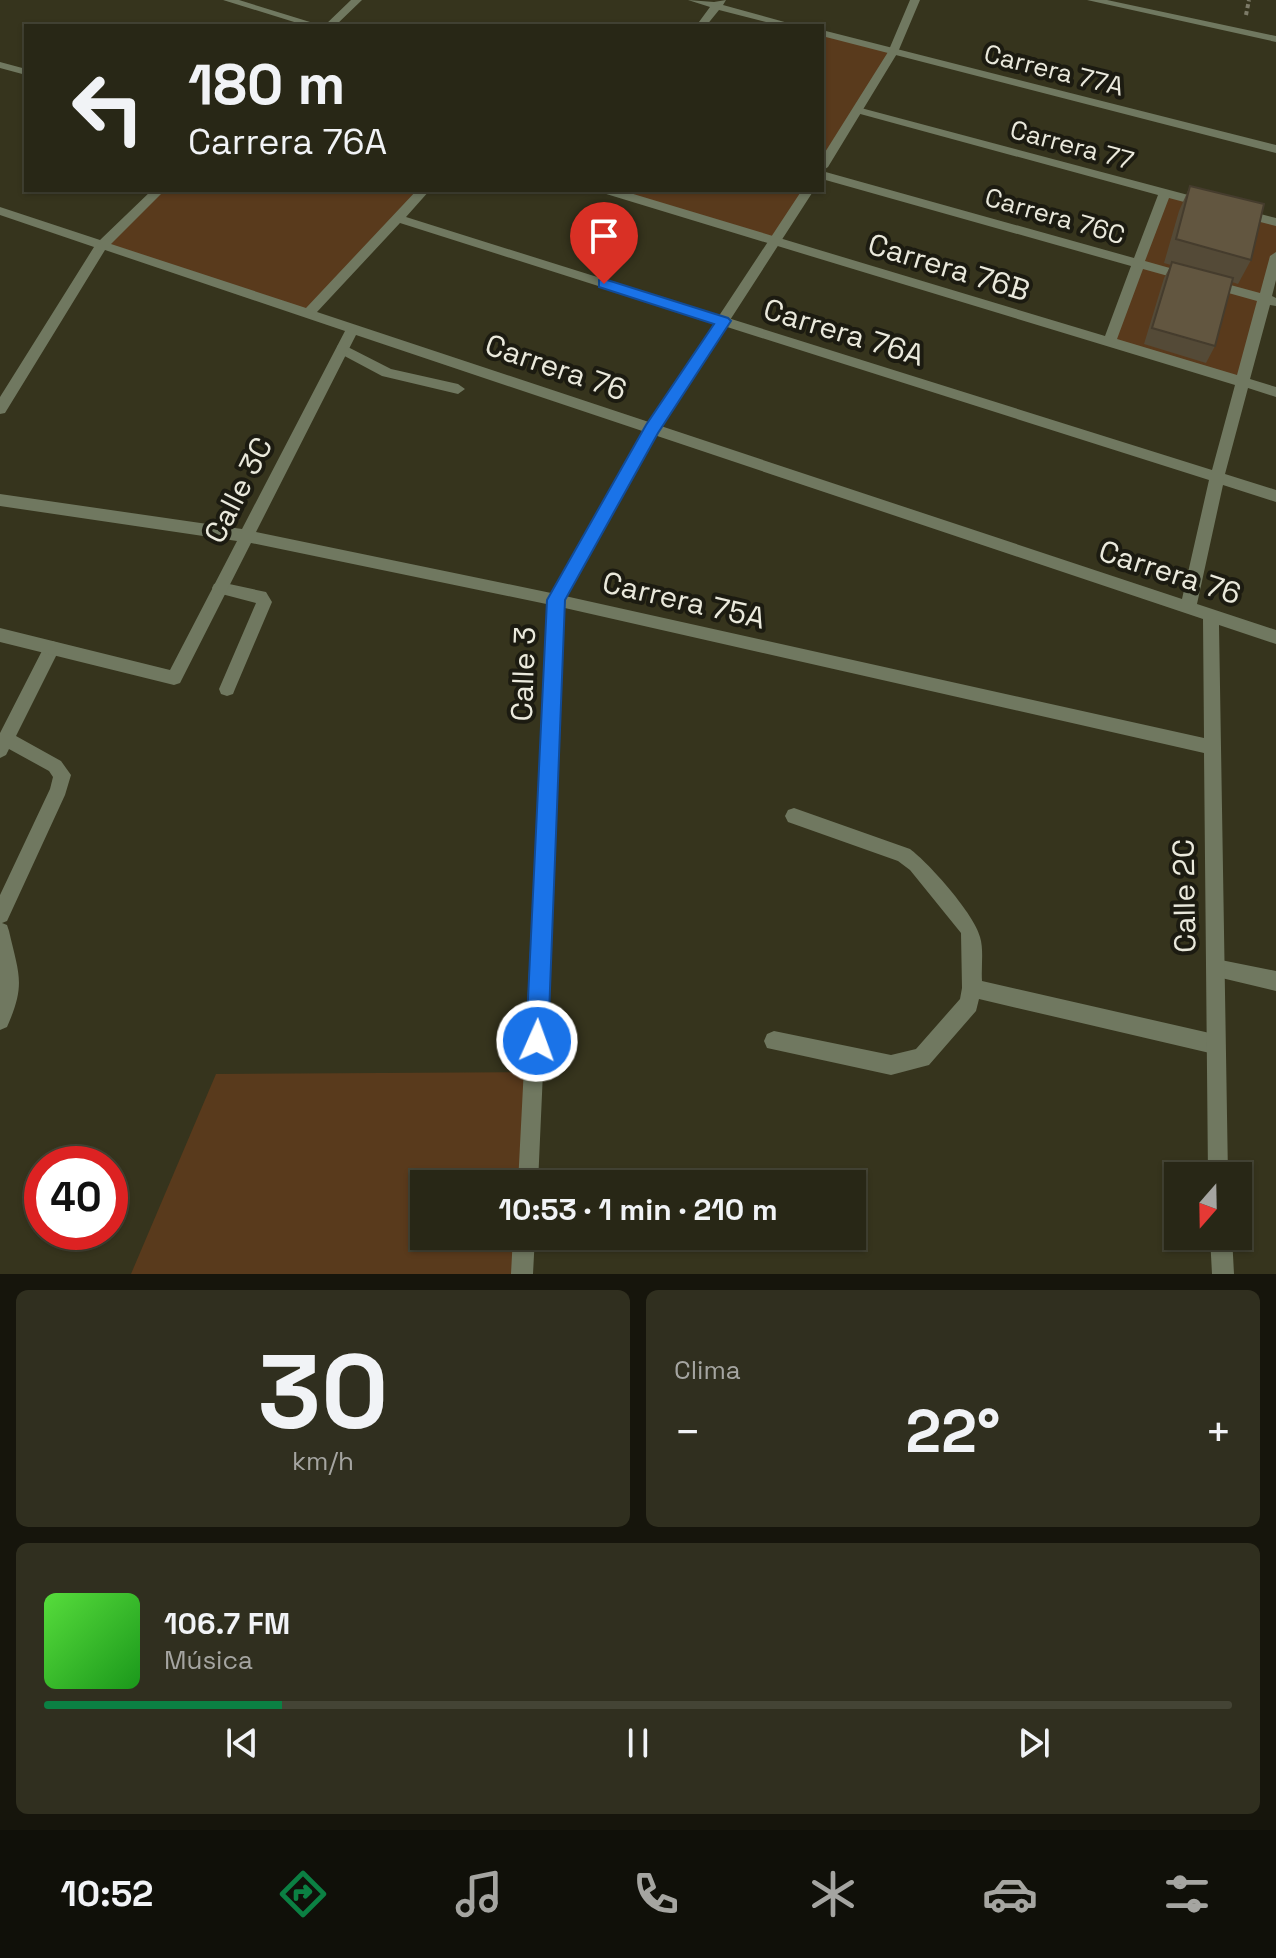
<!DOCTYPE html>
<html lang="es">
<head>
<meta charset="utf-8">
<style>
	:root { --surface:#282716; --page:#302f1f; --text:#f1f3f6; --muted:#a5a5a1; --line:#444435; --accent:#0b8043 }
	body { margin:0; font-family:"Space Grotesk",sans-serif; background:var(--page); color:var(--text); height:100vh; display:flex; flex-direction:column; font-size:30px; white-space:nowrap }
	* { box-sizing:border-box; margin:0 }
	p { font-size:26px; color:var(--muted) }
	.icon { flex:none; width:44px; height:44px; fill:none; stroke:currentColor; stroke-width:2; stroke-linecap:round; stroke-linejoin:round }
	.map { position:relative; height:1274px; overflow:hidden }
	.details { display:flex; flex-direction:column; gap:16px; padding:16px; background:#16150c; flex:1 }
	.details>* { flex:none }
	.top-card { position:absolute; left:24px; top:24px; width:800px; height:168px; border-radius:0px; box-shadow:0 2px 6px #0004,0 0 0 2px var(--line); background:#282716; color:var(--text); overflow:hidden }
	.needle { width:52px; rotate:200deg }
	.buttons { position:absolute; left:1164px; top:1162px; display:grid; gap:16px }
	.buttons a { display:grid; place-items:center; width:88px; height:88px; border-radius:0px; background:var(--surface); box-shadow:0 2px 6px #0004,0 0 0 2px var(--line); font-size:40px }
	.speed { position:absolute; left:24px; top:1146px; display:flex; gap:16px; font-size:40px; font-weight:700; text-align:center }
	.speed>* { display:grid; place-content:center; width:104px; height:104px; border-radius:50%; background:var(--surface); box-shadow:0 2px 6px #0004,0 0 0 2px var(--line); line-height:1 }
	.speed .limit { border:12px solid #d22; background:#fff; color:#111 }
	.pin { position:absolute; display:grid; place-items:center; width:68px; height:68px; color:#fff; margin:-82px -34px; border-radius:50% 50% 50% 0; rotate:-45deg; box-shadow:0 0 8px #0007 }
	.pin .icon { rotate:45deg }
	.me { position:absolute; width:88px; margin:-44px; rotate:2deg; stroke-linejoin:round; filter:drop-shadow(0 0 6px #0008) }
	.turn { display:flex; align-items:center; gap:28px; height:168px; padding:0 32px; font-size:36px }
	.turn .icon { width:104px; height:104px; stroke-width:2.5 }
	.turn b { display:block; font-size:56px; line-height:68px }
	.big { font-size:60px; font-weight:700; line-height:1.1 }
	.details .card { flex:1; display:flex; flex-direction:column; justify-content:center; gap:12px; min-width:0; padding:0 28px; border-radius:12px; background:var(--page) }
	.details .dial { align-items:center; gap:0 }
	.dial b { font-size:104px; line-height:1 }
	.song { display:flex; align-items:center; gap:24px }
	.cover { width:96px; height:96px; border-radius:12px; background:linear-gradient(135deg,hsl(110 70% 55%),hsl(120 70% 35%)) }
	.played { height:8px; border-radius:4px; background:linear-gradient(90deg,var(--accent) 20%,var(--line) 20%) }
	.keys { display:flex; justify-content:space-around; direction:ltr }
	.heat { display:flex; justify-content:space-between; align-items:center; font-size:44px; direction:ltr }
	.details .tiles { flex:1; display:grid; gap:16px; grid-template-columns:1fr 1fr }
	.card:last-child { grid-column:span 2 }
	.trip { position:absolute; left:410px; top:1170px; width:456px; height:80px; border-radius:0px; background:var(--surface); box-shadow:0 2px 6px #0004,0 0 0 2px var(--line); font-weight:700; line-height:80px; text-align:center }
	.tab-bar { display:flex; height:128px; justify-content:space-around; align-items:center; background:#101009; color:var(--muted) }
	.tab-bar .icon { width:56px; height:56px }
	.tab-bar .active { color:var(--accent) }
	.tab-bar b { font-size:36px; color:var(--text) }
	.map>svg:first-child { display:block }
</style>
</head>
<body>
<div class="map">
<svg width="1276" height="1274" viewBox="0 0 1276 1274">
	<rect width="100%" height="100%" fill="#36341d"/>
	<path fill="#593a1c" d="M 822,33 L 893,52 L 822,167 Z
		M 159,190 L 424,190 L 308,314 L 101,246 Z
		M 607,190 L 808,190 L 776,242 Z
		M 1165,192 L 1276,222 L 1276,256 L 1241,382 L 1109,342 Z
		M 536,1072 L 528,1184 L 424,1184 L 424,1236 L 524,1236 L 522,1274 L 131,1274 L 216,1074 Z"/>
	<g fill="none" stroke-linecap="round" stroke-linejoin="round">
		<path stroke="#7d7b68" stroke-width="4" stroke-dasharray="4 3" stroke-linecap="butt" d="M 1246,15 L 1249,0"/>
		<path fill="#707860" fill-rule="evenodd" d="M 342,344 L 391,369 L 458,384 L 465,389 L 458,394 L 382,376 L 337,352 L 337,346 Z
			M 220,582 L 266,592 L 272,602 L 235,689 L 233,694 L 227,696 L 221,694 L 219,689 L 256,603 L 214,592 L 212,588 L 214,584 Z
			M 52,641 L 58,643 L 60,648 L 16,736 L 61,761 L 71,775 L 65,795 L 7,921 L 2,923 L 7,925 L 9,931 C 19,975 26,984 7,1027 L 0,1030 L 0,895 L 50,789 L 53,777 L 49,771 L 9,749 L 6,755 L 0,758 L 0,733 L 46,643 Z
			M 794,808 L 910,849 C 929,863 975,915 980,937 C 984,950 981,967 982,981 L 1214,1034 L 1221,1037 L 1224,1044 L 1221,1051 L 1214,1054 L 979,999 L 976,1011 L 929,1065 L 891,1075 L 767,1048 L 764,1041 L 767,1034 L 774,1031 L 891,1055 L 916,1049 L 960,999 L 962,988 L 961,933 L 910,870 L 898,861 L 788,822 L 785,816 L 788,810 Z
			M 1216,959 L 1276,971 L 1276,991 L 1209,975 L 1207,968 L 1209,961 Z"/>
		<path fill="#707860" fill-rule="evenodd" d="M 223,0 L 239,0 L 323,26 L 307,26 Z
			M 351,0 L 362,0 L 335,26 L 324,26 Z
			M 688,0 L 714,2 L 726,0 L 723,5 L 799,26 L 782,26 L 719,10 L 706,26 L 696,26 L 710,7 Z
			M 1087,0 L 1107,0 L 1276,36 L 1276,42 Z
			M 822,30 L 1276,145 L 1276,153 L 822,36 Z
			M 0,62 L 26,69 L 26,75 L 0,68 Z
			M 853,108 L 861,108 L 1207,200 L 1209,203 L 1203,207 L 1169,198 L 1145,261 L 1191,274 L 1192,277 L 1186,281 L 1143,269 L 1117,339 L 1237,375 L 1257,301 L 1207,287 L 1206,284 L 1212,280 L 1260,293 L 1270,256 L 1276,252 L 1276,280 L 1272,296 L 1276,298 L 1276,306 L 1270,305 L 1250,379 L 1276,387 L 1276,397 L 1248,388 L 1225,474 L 1276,490 L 1276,502 L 1223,485 L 1197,604 L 1276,630 L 1276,644 L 1219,625 L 1228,1176 L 1208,1176 L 1204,753 L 556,606 L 251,543 L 180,683 L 174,685 L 0,642 L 0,628 L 170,670 L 237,541 L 0,506 L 0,494 L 242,529 L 345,331 L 105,250 L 5,413 L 0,414 L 0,397 L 94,247 L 0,215 L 0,207 L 100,240 L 152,190 L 165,190 L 111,244 L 306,308 L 417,190 L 430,190 L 406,217 L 1212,470 L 1235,385 L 603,193 L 601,190 L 620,190 L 1105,336 L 1131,266 L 822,179 L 822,171 L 1134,258 L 1158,195 L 853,112 ZM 400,223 L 1209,480 L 1182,599 L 317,312 ZM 356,335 L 1203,619 L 1204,738 L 556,594 L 256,532 Z
			M 1241,209 L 1276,218 L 1276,226 L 1237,216 L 1235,213 Z
			M 1210,1236 L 1232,1236 L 1234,1274 L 1212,1274 Z"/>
		<path fill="#707860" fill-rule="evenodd" d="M 910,0 L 920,0 L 898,52 L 828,167 L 822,171 L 822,157 L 888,52 Z
			M 802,190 L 814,190 L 657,433 L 564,600 L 538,1184 L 518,1184 L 548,600 L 647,425 Z
			M 513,1236 L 535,1236 L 533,1274 L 511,1274 Z"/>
	</g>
	<path fill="#544a37" d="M 1190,186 L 1251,260 L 1238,284 L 1232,282 L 1215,346 L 1206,363 L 1144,344 L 1164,278 L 1171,265 L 1164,263 L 1179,211 Z"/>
	<path fill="#625640" stroke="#453c2d" stroke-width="2" d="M 1190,186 L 1264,204 L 1251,260 L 1176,239 Z
		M 1172,262 L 1233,278 L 1215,346 L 1152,328 Z"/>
	<path fill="#1a73e8" stroke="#114b97" stroke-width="2" d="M 604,279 L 728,318 L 731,321 L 658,433 L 565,600 L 548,1041 L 545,1049 L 537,1052 L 529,1049 L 526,1041 L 547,600 L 646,425 L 714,324 L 599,287 L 599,280 Z"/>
	<g text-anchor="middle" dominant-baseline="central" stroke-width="8" stroke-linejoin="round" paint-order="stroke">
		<g font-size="26" fill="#eae9dc" stroke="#1c1b11">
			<text transform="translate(1054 70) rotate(14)">Carrera 77A</text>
			<text transform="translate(1072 145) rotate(15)">Carrera 77</text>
			<text transform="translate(1055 216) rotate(16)">Carrera 76C</text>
		</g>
		<g font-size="30" fill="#eae9dc" stroke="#1c1b11">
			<text transform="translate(949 267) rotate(17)">Carrera 76B</text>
			<text transform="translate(844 332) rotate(17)">Carrera 76A</text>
			<text transform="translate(556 367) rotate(19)">Carrera 76</text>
			<text transform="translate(238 490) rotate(-63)">Calle 3C</text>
			<text transform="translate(1170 572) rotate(18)">Carrera 76</text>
			<text transform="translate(684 600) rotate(13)">Carrera 75A</text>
			<text transform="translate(523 674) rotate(-88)">Calle 3</text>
			<text transform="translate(1184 896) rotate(-91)">Calle 2C</text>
		</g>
	</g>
</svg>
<div class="buttons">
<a><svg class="needle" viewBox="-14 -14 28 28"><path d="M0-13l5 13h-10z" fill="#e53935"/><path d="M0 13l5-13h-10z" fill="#a5a5a1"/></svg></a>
</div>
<div class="speed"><div class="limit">40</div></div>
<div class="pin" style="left:604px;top:284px;background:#d93025"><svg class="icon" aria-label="arrive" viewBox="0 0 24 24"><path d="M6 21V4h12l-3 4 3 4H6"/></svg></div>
<svg class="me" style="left:537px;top:1041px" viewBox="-20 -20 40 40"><circle r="17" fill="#1a73e8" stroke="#fff" stroke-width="3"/><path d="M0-11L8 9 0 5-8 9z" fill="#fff"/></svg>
<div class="trip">10:53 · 1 min · 210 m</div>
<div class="top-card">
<div class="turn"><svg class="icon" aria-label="left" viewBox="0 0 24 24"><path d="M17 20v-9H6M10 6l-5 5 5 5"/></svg><div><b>180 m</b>Carrera 76A</div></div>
</div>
</div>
<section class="details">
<div class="tiles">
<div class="card dial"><b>30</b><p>km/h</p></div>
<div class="card"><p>Clima</p>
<div class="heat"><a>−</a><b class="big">22°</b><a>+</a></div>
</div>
<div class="card">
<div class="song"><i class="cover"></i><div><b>106.7 FM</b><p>Música</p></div></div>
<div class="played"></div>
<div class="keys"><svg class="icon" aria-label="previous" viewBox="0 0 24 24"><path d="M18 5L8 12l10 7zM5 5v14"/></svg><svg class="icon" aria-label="pause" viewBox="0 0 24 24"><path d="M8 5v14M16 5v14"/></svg><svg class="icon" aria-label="next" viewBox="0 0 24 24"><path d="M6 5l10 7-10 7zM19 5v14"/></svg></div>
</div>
</div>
</section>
<nav class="tab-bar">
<b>10:52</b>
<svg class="icon active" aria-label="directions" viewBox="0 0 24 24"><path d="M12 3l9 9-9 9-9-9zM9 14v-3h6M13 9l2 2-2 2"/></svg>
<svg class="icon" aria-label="music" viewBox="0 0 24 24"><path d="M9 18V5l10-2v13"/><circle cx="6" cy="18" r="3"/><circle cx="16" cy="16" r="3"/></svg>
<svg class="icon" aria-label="phone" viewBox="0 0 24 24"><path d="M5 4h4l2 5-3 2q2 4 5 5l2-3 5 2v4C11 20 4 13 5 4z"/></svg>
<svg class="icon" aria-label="climate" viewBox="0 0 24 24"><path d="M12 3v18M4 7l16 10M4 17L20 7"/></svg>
<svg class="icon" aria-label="car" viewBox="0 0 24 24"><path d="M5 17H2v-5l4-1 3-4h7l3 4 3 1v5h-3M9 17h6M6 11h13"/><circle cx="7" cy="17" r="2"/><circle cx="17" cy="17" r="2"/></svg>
<svg class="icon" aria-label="filters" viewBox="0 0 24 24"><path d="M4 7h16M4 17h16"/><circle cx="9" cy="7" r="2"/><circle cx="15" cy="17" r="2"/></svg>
</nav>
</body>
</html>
